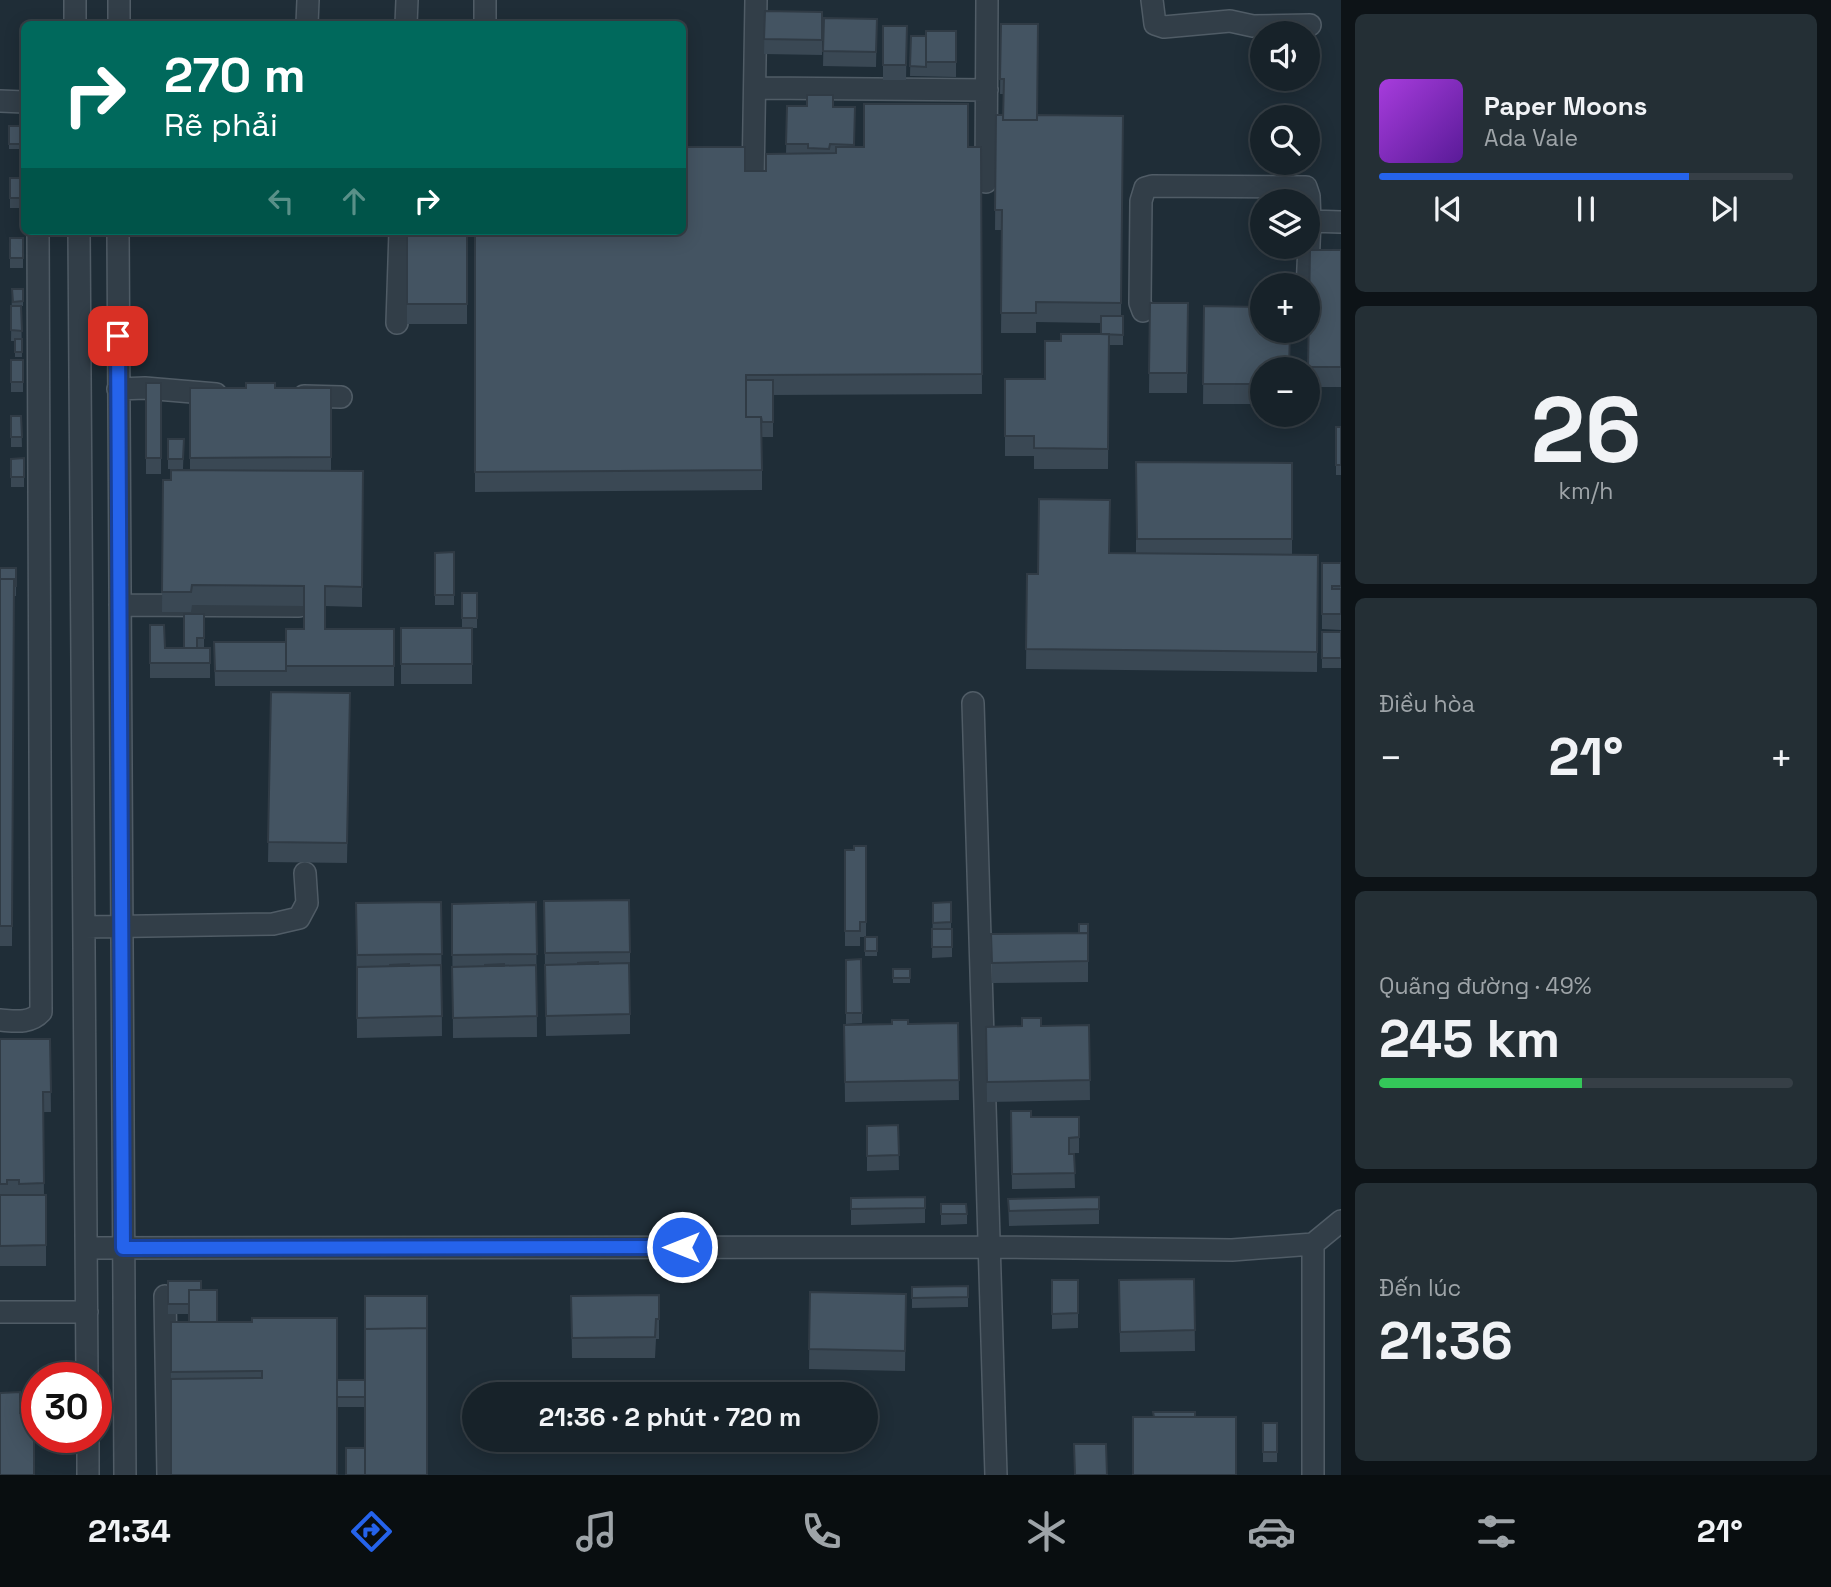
<!DOCTYPE html>
<html lang="vi">
<head>
<meta charset="utf-8">
<style>
	:root { --surface:#172229; --page:#242f35; --text:#f1f3f6; --muted:#9ea4a8; --line:#363f46; --accent:#2563eb }
	body { margin:0; font-family:"Space Grotesk",sans-serif; background:var(--page); color:var(--text); height:100vh; display:flex; flex-direction:column; font-size:26px; white-space:nowrap }
	* { box-sizing:border-box; margin:0 }
	p { font-size:23px; color:var(--muted) }
	.icon { flex:none; width:38px; height:38px; fill:none; stroke:currentColor; stroke-width:2; stroke-linecap:round; stroke-linejoin:round }
	.map { position:relative; flex:1; overflow:hidden }
	.details { display:flex; flex-direction:column; gap:14px; padding:14px; background:#0d1317; width:490px }
	.details>* { flex:none }
	.top-card { position:absolute; left:21px; top:21px; width:665px; height:214px; border-radius:10px; box-shadow:0 4px 18px #0003,0 0 0 2px var(--line); background:#00695c; color:#fff; overflow:hidden }
	.tools { position:absolute; left:1250px; top:21px; display:grid; gap:14px }
	.tools a { display:grid; place-items:center; width:70px; height:70px; border-radius:50%; background:var(--surface); box-shadow:0 4px 18px #0003,0 0 0 2px var(--line); font-size:35px }
	.speed { position:absolute; left:21px; top:1362px; display:flex; gap:14px; font-size:35px; font-weight:700; text-align:center }
	.speed>* { display:grid; place-content:center; width:91px; height:91px; border-radius:50%; background:var(--surface); box-shadow:0 4px 18px #0003,0 0 0 2px var(--line); line-height:1 }
	.speed .limit { border:10px solid #d22; background:#fff; color:#111 }
	.pin { position:absolute; display:grid; place-items:center; width:60px; height:60px; color:#fff; margin:-30px; border-radius:14px; box-shadow:0 4px 10px #0006 }
	.me { position:absolute; width:77px; margin:-38px; rotate:270deg; stroke-linejoin:round; filter:drop-shadow(0 0 5px #0008) }
	.turn { display:flex; align-items:center; gap:24px; height:147px; padding:0 28px; font-size:32px }
	.turn .icon { width:91px; height:91px; stroke-width:2.5 }
	.turn b { display:block; font-size:49px; line-height:60px }
	.lanes { display:flex; align-items:center; height:66px; padding:0 28px; background:#0003; justify-content:center; gap:35px; direction:ltr }
	.lanes .off { opacity:.35 }
	.big { font-size:52px; font-weight:700; line-height:1.1 }
	.details .tile { flex:1; display:flex; flex-direction:column; justify-content:center; gap:10px; min-width:0; padding:0 24px; border-radius:10px; background:var(--page) }
	.details .dial { align-items:center; gap:0 }
	.dial b { font-size:91px; line-height:1 }
	.song { display:flex; align-items:center; gap:21px }
	.cover { width:84px; height:84px; border-radius:10px; background:linear-gradient(135deg,hsl(280 70% 55%),hsl(270 70% 35%)) }
	.played { height:7px; border-radius:4px; background:linear-gradient(90deg,var(--accent) 75%,var(--line) 75%) }
	.keys { display:flex; justify-content:space-around; direction:ltr }
	.heat { display:flex; justify-content:space-between; align-items:center; font-size:38px; direction:ltr }
	.charge { height:10px; border-radius:5px; background:linear-gradient(90deg,#34c759 49%,var(--line) 0) }
	.trip { position:absolute; left:462px; top:1382px; width:416px; height:70px; border-radius:35px; background:var(--surface); box-shadow:0 4px 18px #0003,0 0 0 2px var(--line); font-weight:700; line-height:70px; text-align:center }
	.menu { display:flex; height:112px; justify-content:space-around; align-items:center; background:#090e10; color:var(--muted) }
	.menu .icon { width:49px; height:49px }
	.menu .active { color:var(--accent) }
	.menu b { font-size:32px; color:var(--text) }
	main { display:flex; flex:1; min-height:0 }
	.map>svg:first-child { display:block }
</style>
</head>
<body>
<main>
<div class="map">
<svg width="1341" height="1475" viewBox="0 0 1341 1475">
	<rect width="100%" height="100%" fill="#1f2d37"/>
	<g fill="none" stroke-linecap="round" stroke-linejoin="round">
		<defs>
			<path id="minor" d="M 75,0 L 75,24
				M 485,0 L 485,24
				M 1152,0 L 1155,24 L 1164,27 L 1230,21 L 1253,26 L 1310,25
				M 119,24 L 119,0
				M 307,24 L 308,0
				M 406,24 L 407,0
				M 755,88 L 987,90
				M 0,101 L 24,102
				M 753,180 L 756,0
				M 986,182 L 987,0
				M 79,231 L 87,1377
				M 118,231 L 125,1475
				M 1307,291 L 1310,221
				M 1143,311 L 1140,303 L 1141,201 L 1145,188 L 1152,186 L 1306,187 L 1309,196 L 1310,221 L 1341,222
				M 397,323 L 400,231
				M 118,389 L 145,388 L 216,394
				M 304,396 L 341,397
				M 120,605 L 299,606
				M 973,703 L 996,1475
				M 85,927 L 273,924 L 299,918 L 307,903 L 305,873
				M 0,1020 C 15,1021 30,1024 41,1012 L 38,231
				M 1313,1244 L 1313,1475
				M 87,1248 L 989,1247 L 1232,1250 L 1313,1244 L 1341,1221
				M 165,1296 L 168,1475
				M 0,1312 L 87,1312
				M 88,1437 L 88,1475"/>
		</defs>
		<use href="#minor" stroke="#505c66" stroke-width="24"/>
		<use href="#minor" stroke="#323e48" stroke-width="21"/>
	</g>
	<path fill="#3a4854" d="M 765,11 L 822,12 L 822,55 L 764,54 Z
		M 824,18 L 877,19 L 876,67 L 823,66 Z
		M 1001,24 L 1037,115 L 1123,116 L 1121,316 L 1123,316 L 1123,345 L 1109,345 L 1108,469 L 1034,469 L 1034,456 L 1005,456 L 1005,379 L 1045,379 L 1061,341 L 1101,334 L 1101,323 L 1036,322 L 1036,333 L 1001,333 L 1002,230 L 995,230 L 996,115 L 1003,115 L 1003,94 L 1000,94 Z
		M 883,26 L 907,26 L 906,80 L 883,80 Z
		M 956,31 L 956,77 L 910,76 L 911,36 L 926,36 Z
		M 787,106 L 855,107 L 854,147 L 981,147 L 982,394 L 773,395 L 773,437 L 762,437 L 762,490 L 475,492 L 475,231 L 766,171 L 786,154 Z
		M 9,126 L 21,126 L 21,149 L 9,149 Z
		M 10,178 L 21,178 L 21,208 L 10,208 Z
		M 407,231 L 423,233 L 439,233 L 467,231 L 467,324 L 407,324 Z
		M 10,238 L 23,238 L 23,268 L 10,268 Z
		M 1310,250 L 1341,250 L 1341,387 L 1308,387 Z
		M 12,289 L 23,289 L 23,306 L 21,306 L 22,357 L 15,357 L 15,341 L 11,341 Z
		M 1150,303 L 1188,303 L 1187,393 L 1149,393 Z
		M 1204,306 L 1262,369 L 1262,404 L 1203,404 Z
		M 11,360 L 23,360 L 23,392 L 11,392 Z
		M 146,383 L 161,383 L 161,474 L 146,474 Z
		M 190,388 L 331,388 L 331,471 L 363,471 L 362,607 L 325,606 L 325,629 L 394,629 L 394,686 L 215,686 L 214,642 L 286,642 L 286,629 L 304,629 L 304,606 L 192,605 L 191,612 L 162,612 L 163,480 L 171,480 L 190,470 Z
		M 11,416 L 21,416 L 22,447 L 11,447 Z
		M 1336,427 L 1341,427 L 1341,475 L 1336,475 Z
		M 168,439 L 184,439 L 183,469 L 168,469 Z
		M 24,458 L 24,487 L 11,487 L 11,477 Z
		M 1136,462 L 1292,463 L 1292,555 L 1318,555 L 1317,672 L 1026,669 L 1027,574 L 1038,574 L 1109,553 L 1136,554 Z
		M 454,552 L 454,605 L 435,605 L 435,553 Z
		M 1322,563 L 1341,563 L 1341,630 L 1322,629 Z
		M 0,568 L 16,568 L 16,596 L 14,596 L 12,946 L 0,946 Z
		M 462,593 L 477,618 L 477,628 L 472,628 L 472,684 L 401,684 L 401,628 L 462,628 Z
		M 184,614 L 204,638 L 204,648 L 197,648 L 210,648 L 210,678 L 150,678 L 150,625 L 165,648 L 184,648 Z
		M 1322,632 L 1341,632 L 1341,668 L 1322,668 Z
		M 271,692 L 350,693 L 347,863 L 268,862 Z
		M 866,846 L 866,937 L 860,937 L 860,946 L 845,946 L 845,850 L 854,850 Z
		M 544,901 L 630,952 L 630,1034 L 546,1036 Z
		M 441,902 L 442,1036 L 357,1038 L 356,903 Z
		M 536,902 L 537,1037 L 453,1038 L 452,904 Z
		M 933,903 L 951,922 L 951,929 L 952,929 L 952,957 L 932,958 Z
		M 1088,924 L 1088,982 L 992,983 L 991,934 L 1079,933 Z
		M 865,937 L 877,937 L 877,956 L 865,956 Z
		M 846,960 L 862,1013 L 862,1023 L 846,1024 Z
		M 893,969 L 910,969 L 910,983 L 893,983 Z
		M 958,1023 L 959,1100 L 845,1102 L 844,1025 Z
		M 1089,1025 L 1090,1100 L 987,1102 L 986,1027 Z
		M 0,1039 L 50,1039 L 51,1112 L 43,1112 L 44,1195 L 46,1195 L 46,1266 L 0,1266 Z
		M 1011,1111 L 1031,1117 L 1079,1117 L 1079,1153 L 1069,1153 L 1074,1154 L 1075,1188 L 1012,1189 Z
		M 898,1125 L 899,1170 L 867,1171 L 867,1126 Z
		M 925,1197 L 925,1223 L 851,1225 L 851,1198 Z
		M 1099,1197 L 1099,1224 L 1009,1226 L 1008,1199 Z
		M 941,1204 L 967,1214 L 967,1224 L 941,1225 Z
		M 1194,1279 L 1195,1351 L 1120,1352 L 1119,1280 Z
		M 1052,1280 L 1078,1280 L 1078,1328 L 1052,1329 Z
		M 168,1281 L 201,1290 L 217,1322 L 252,1322 L 337,1318 L 171,1475 L 171,1322 L 189,1322 L 189,1314 L 168,1314 Z
		M 968,1286 L 968,1307 L 912,1308 L 912,1287 Z
		M 810,1292 L 906,1294 L 905,1371 L 809,1369 Z
		M 659,1295 L 659,1339 L 656,1339 L 655,1358 L 572,1358 L 571,1296 Z
		M 337,1380 L 365,1380 L 365,1448 L 365,1407 L 337,1407 Z
		M 1263,1423 L 1277,1452 L 1277,1462 L 1263,1462 Z"/>
	<path fill="#445462" stroke="#303b45" stroke-width="2" d="M 765,11 L 822,12 L 822,40 L 764,39 Z
		M 824,18 L 877,19 L 876,52 L 823,51 Z
		M 1001,24 L 1038,24 L 1037,120 L 1003,120 L 1004,79 L 1000,79 Z
		M 883,26 L 907,26 L 906,65 L 883,65 Z
		M 926,31 L 956,31 L 956,62 L 926,62 Z
		M 911,36 L 926,36 L 926,67 L 910,66 Z
		M 807,95 L 833,95 L 833,107 L 855,107 L 854,145 L 830,144 L 829,149 L 808,148 L 808,144 L 786,144 L 787,106 L 807,106 Z
		M 864,104 L 968,104 L 968,147 L 981,147 L 982,374 L 746,375 L 746,417 L 761,417 L 762,470 L 475,472 L 475,231 L 682,231 L 682,147 L 745,147 L 745,171 L 766,171 L 766,154 L 836,153 L 836,147 L 864,147 Z
		M 996,115 L 1003,115 L 1003,120 L 1037,120 L 1037,115 L 1123,116 L 1121,303 L 1036,302 L 1036,313 L 1001,313 L 1002,210 L 995,210 Z
		M 9,126 L 21,126 L 21,144 L 9,144 Z
		M 10,178 L 21,178 L 21,198 L 10,198 Z
		M 407,231 L 423,231 L 423,233 L 439,233 L 439,231 L 467,231 L 467,304 L 407,304 Z
		M 10,238 L 23,238 L 23,258 L 10,258 Z
		M 1310,250 L 1341,250 L 1341,367 L 1308,367 Z
		M 12,289 L 23,289 L 23,301 L 13,302 Z
		M 1150,303 L 1188,303 L 1187,373 L 1149,373 Z
		M 11,306 L 21,306 L 22,331 L 11,330 Z
		M 1204,306 L 1262,307 L 1262,331 L 1290,331 L 1289,369 L 1262,369 L 1262,384 L 1203,384 Z
		M 1101,316 L 1123,316 L 1123,335 L 1101,334 Z
		M 1061,334 L 1109,334 L 1108,449 L 1034,448 L 1034,436 L 1005,436 L 1005,379 L 1045,379 L 1045,341 L 1061,341 Z
		M 15,339 L 22,339 L 22,352 L 15,352 Z
		M 11,360 L 23,360 L 23,382 L 11,382 Z
		M 746,380 L 773,380 L 773,422 L 762,422 L 761,417 L 746,417 Z
		M 146,383 L 161,383 L 161,458 L 146,458 Z
		M 246,383 L 275,383 L 275,388 L 331,388 L 331,457 L 190,458 L 190,388 L 246,388 Z
		M 11,416 L 21,416 L 22,437 L 11,437 Z
		M 1336,427 L 1341,427 L 1341,465 L 1336,465 Z
		M 168,439 L 184,439 L 183,459 L 168,459 Z
		M 24,458 L 24,477 L 11,477 L 11,459 Z
		M 1136,462 L 1292,463 L 1292,539 L 1137,539 Z
		M 171,470 L 363,471 L 362,587 L 325,586 L 325,629 L 394,629 L 394,666 L 286,666 L 286,629 L 304,629 L 304,586 L 192,585 L 191,592 L 162,592 L 163,480 L 171,480 Z
		M 1039,499 L 1110,500 L 1109,553 L 1318,555 L 1317,652 L 1026,649 L 1027,574 L 1038,574 Z
		M 454,552 L 454,595 L 435,595 L 435,553 Z
		M 1322,563 L 1341,563 L 1341,586 L 1332,586 L 1332,589 L 1341,589 L 1341,614 L 1322,614 Z
		M 0,568 L 16,568 L 16,586 L 14,586 L 14,579 L 0,579 Z
		M 0,579 L 14,579 L 12,926 L 0,926 Z
		M 462,593 L 477,593 L 477,618 L 462,618 Z
		M 184,614 L 204,614 L 204,638 L 197,638 L 197,648 L 184,648 Z
		M 150,625 L 164,625 L 165,648 L 210,648 L 210,663 L 150,663 Z
		M 401,628 L 472,628 L 472,664 L 401,664 Z
		M 1322,632 L 1341,632 L 1341,658 L 1322,658 Z
		M 214,642 L 286,642 L 286,671 L 215,671 Z
		M 271,692 L 350,693 L 347,843 L 268,842 Z
		M 854,846 L 866,846 L 866,922 L 860,922 L 860,931 L 845,931 L 845,850 L 854,850 Z
		M 629,900 L 630,952 L 545,953 L 544,901 Z
		M 441,902 L 442,954 L 357,955 L 356,903 Z
		M 536,902 L 537,954 L 452,955 L 452,904 Z
		M 951,902 L 951,922 L 933,923 L 933,903 Z
		M 1079,924 L 1088,924 L 1088,942 L 1088,933 L 1079,933 Z
		M 932,929 L 952,929 L 952,947 L 932,947 Z
		M 1088,933 L 1088,961 L 992,963 L 991,934 Z
		M 865,937 L 877,937 L 877,951 L 865,951 Z
		M 861,959 L 862,1013 L 846,1013 L 846,960 Z
		M 598,962 L 598,964 L 578,964 L 578,963 Z
		M 629,963 L 630,1014 L 546,1016 L 545,965 Z
		M 409,964 L 409,966 L 390,966 L 390,965 Z
		M 504,964 L 504,966 L 485,966 L 485,965 Z
		M 441,965 L 442,1016 L 357,1018 L 357,967 Z
		M 536,965 L 537,1016 L 453,1018 L 452,967 Z
		M 893,969 L 910,969 L 910,978 L 893,978 Z
		M 1022,1018 L 1041,1018 L 1041,1026 L 1089,1025 L 1090,1080 L 987,1082 L 986,1027 L 1022,1026 Z
		M 892,1020 L 908,1020 L 908,1024 L 958,1023 L 959,1080 L 845,1082 L 844,1025 L 892,1024 Z
		M 0,1039 L 50,1039 L 51,1092 L 43,1092 L 44,1183 L 19,1184 L 19,1180 L 7,1180 L 7,1184 L 0,1184 Z
		M 1011,1111 L 1031,1111 L 1031,1117 L 1079,1117 L 1079,1137 L 1069,1138 L 1069,1154 L 1074,1154 L 1075,1173 L 1012,1174 Z
		M 898,1125 L 899,1155 L 867,1156 L 867,1126 Z
		M 0,1195 L 46,1195 L 46,1245 L 0,1246 Z
		M 925,1197 L 925,1208 L 851,1209 L 851,1198 Z
		M 1099,1197 L 1099,1209 L 1009,1211 L 1008,1199 Z
		M 941,1204 L 966,1204 L 967,1214 L 941,1214 Z
		M 1194,1279 L 1195,1330 L 1120,1332 L 1119,1280 Z
		M 1052,1280 L 1078,1280 L 1078,1313 L 1052,1314 Z
		M 168,1281 L 201,1281 L 201,1290 L 189,1290 L 189,1304 L 168,1304 Z
		M 968,1286 L 968,1297 L 912,1298 L 912,1287 Z
		M 189,1290 L 217,1290 L 217,1322 L 189,1322 Z
		M 810,1292 L 906,1294 L 905,1351 L 809,1349 Z
		M 659,1295 L 659,1319 L 656,1319 L 655,1337 L 572,1338 L 571,1296 Z
		M 365,1296 L 427,1296 L 427,1328 L 365,1329 L 365,1334 Z
		M 252,1318 L 337,1318 L 337,1475 L 171,1475 L 171,1379 L 262,1378 L 262,1371 L 171,1372 L 171,1322 L 252,1322 Z
		M 427,1328 L 427,1475 L 365,1475 L 365,1329 Z
		M 337,1380 L 365,1380 L 365,1397 L 337,1397 Z
		M 20,1392 L 20,1413 L 34,1413 L 34,1475 L 0,1475 L 0,1393 Z
		M 1153,1412 L 1195,1412 L 1195,1417 L 1154,1417 Z
		M 1133,1417 L 1236,1417 L 1236,1475 L 1133,1475 Z
		M 1263,1423 L 1277,1423 L 1277,1452 L 1263,1452 Z
		M 1074,1444 L 1106,1444 L 1107,1475 L 1075,1475 Z
		M 346,1448 L 365,1448 L 365,1475 L 346,1475 Z"/>
	<g fill="none" stroke-linecap="round" stroke-linejoin="round">
		<defs>
			<path id="route" d="M 118,336 L 123,1248 L 682,1247"/>
		</defs>
		<use href="#route" stroke="#184099" stroke-width="18"/>
		<use href="#route" stroke="#2563eb" stroke-width="12"/>
	</g>
</svg>
<div class="tools">
<a><svg class="icon" aria-label="sound" viewBox="0 0 24 24"><path d="M4 9h4l5-4v14l-5-4H4zM17 9q2 3 0 6"/></svg></a>
<a><svg class="icon" aria-label="search" viewBox="0 0 24 24"><circle cx="10" cy="10" r="6"/><path d="M15 15l6 6"/></svg></a>
<a><svg class="icon" aria-label="layers" viewBox="0 0 24 24"><path d="M12 4l9 5-9 5-9-5zM3 14l9 5 9-5"/></svg></a>
<a>+</a>
<a>−</a>
</div>
<div class="speed"><div class="limit">30</div></div>
<div class="pin" style="left:118px;top:336px;background:#d93025"><svg class="icon" aria-label="arrive" viewBox="0 0 24 24"><path d="M6 21V4h12l-3 4 3 4H6"/></svg></div>
<svg class="me" style="left:682px;top:1247px" viewBox="-20 -20 40 40"><circle r="17" fill="#2563eb" stroke="#fff" stroke-width="3"/><path d="M0-11L8 9 0 5-8 9z" fill="#fff"/></svg>
<div class="trip">21:36 · 2 phút · 720 m</div>
<div class="top-card">
<div class="turn"><svg class="icon" aria-label="right" viewBox="0 0 24 24"><path d="M7 20v-9h11M14 6l5 5-5 5"/></svg><div><b>270 m</b>Rẽ phải</div></div>
<div class="lanes"><svg class="icon off" aria-label="left" viewBox="0 0 24 24"><path d="M17 20v-9H6M10 6l-5 5 5 5"/></svg><svg class="icon off" aria-label="ahead" viewBox="0 0 24 24"><path d="M12 20V5M6 11l6-6 6 6"/></svg><svg class="icon" aria-label="right" viewBox="0 0 24 24"><path d="M7 20v-9h11M14 6l5 5-5 5"/></svg></div>
</div>
</div>
<section class="details">
<div class="tile">
<div class="song"><i class="cover"></i><div><b>Paper Moons</b><p>Ada Vale</p></div></div>
<div class="played"></div>
<div class="keys"><svg class="icon" aria-label="previous" viewBox="0 0 24 24"><path d="M18 5L8 12l10 7zM5 5v14"/></svg><svg class="icon" aria-label="pause" viewBox="0 0 24 24"><path d="M8 5v14M16 5v14"/></svg><svg class="icon" aria-label="next" viewBox="0 0 24 24"><path d="M6 5l10 7-10 7zM19 5v14"/></svg></div>
</div>
<div class="tile dial"><b>26</b><p>km/h</p></div>
<div class="tile"><p>Điều hòa</p>
<div class="heat"><a>−</a><b class="big">21°</b><a>+</a></div>
</div>
<div class="tile"><p>Quãng đường · 49%</p><b class="big">245 km</b><div class="charge"></div></div>
<div class="tile"><p>Đến lúc</p><b class="big">21:36</b></div>
</section>
</main>
<nav class="menu">
<b>21:34</b>
<svg class="icon active" aria-label="directions" viewBox="0 0 24 24"><path d="M12 3l9 9-9 9-9-9zM9 14v-3h6M13 9l2 2-2 2"/></svg>
<svg class="icon" aria-label="music" viewBox="0 0 24 24"><path d="M9 18V5l10-2v13"/><circle cx="6" cy="18" r="3"/><circle cx="16" cy="16" r="3"/></svg>
<svg class="icon" aria-label="phone" viewBox="0 0 24 24"><path d="M5 4h4l2 5-3 2q2 4 5 5l2-3 5 2v4C11 20 4 13 5 4z"/></svg>
<svg class="icon" aria-label="climate" viewBox="0 0 24 24"><path d="M12 3v18M4 7l16 10M4 17L20 7"/></svg>
<svg class="icon" aria-label="car" viewBox="0 0 24 24"><path d="M5 17H2v-5l4-1 3-4h7l3 4 3 1v5h-3M9 17h6M6 11h13"/><circle cx="7" cy="17" r="2"/><circle cx="17" cy="17" r="2"/></svg>
<svg class="icon" aria-label="filters" viewBox="0 0 24 24"><path d="M4 7h16M4 17h16"/><circle cx="9" cy="7" r="2"/><circle cx="15" cy="17" r="2"/></svg>
<b>21°</b>
</nav>
</body>
</html>
